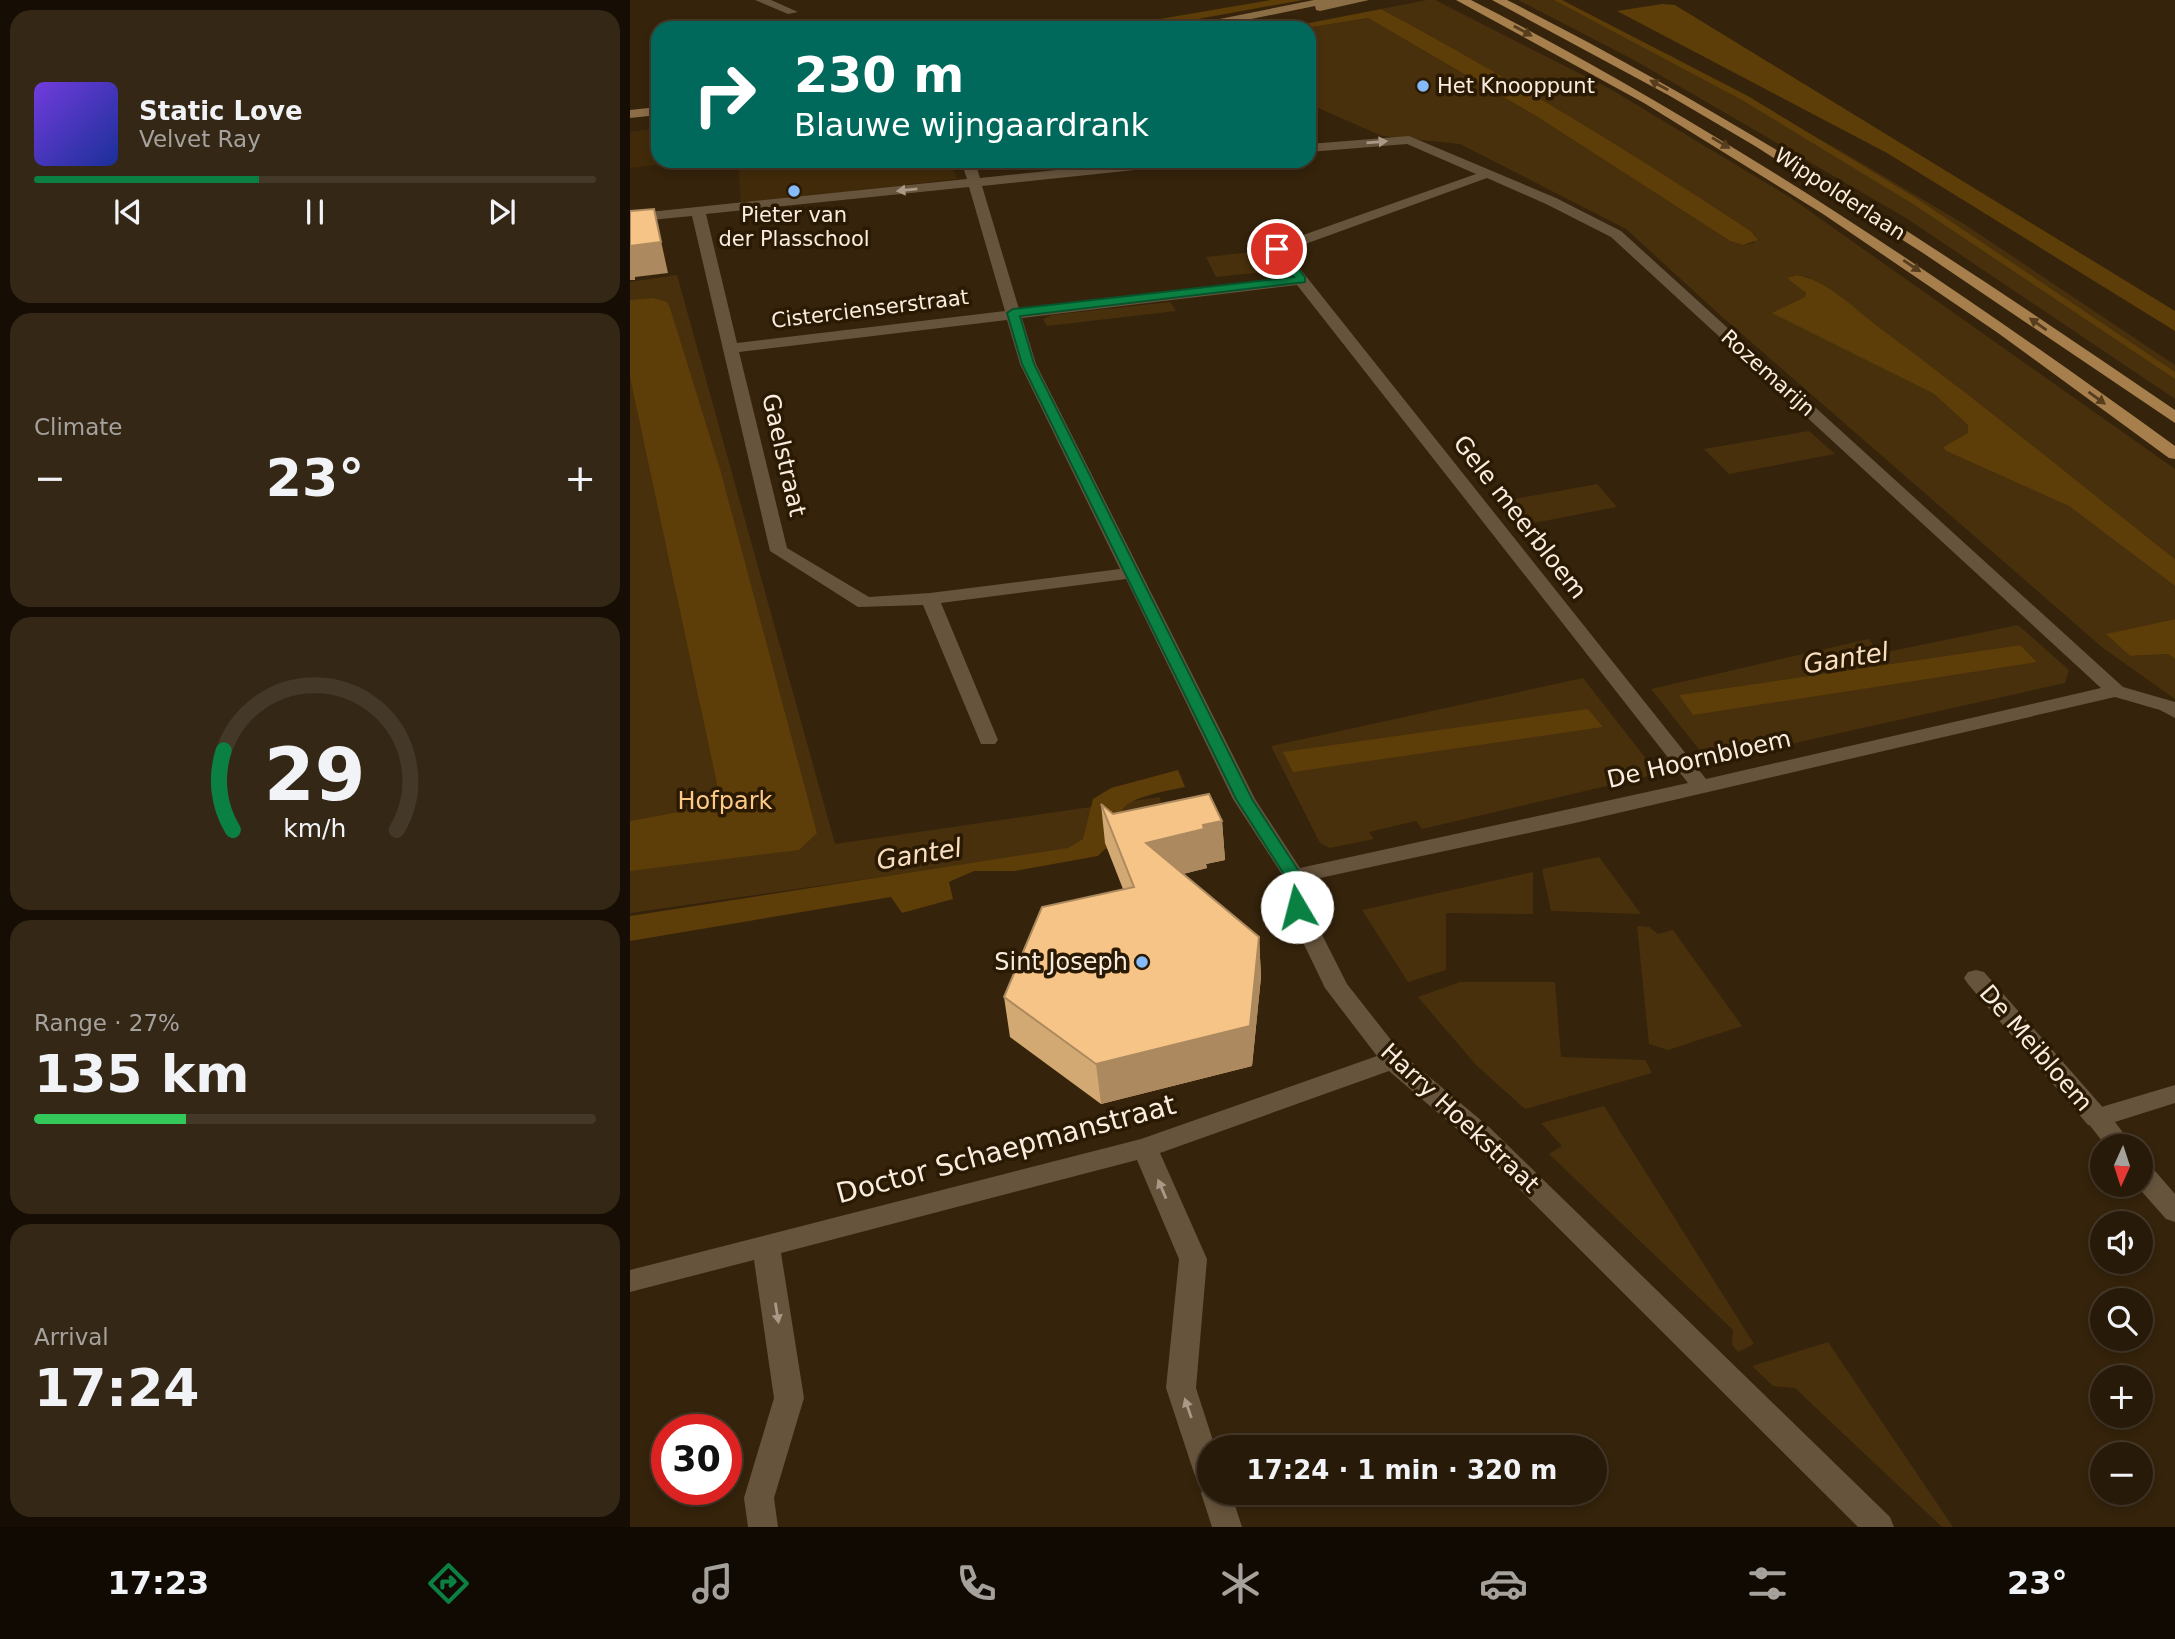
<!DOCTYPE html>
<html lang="en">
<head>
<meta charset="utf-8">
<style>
	:root { --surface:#281a08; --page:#342716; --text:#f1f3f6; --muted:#a5a19c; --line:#443829; --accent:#0b8043 }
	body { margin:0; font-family:"DejaVu Sans",sans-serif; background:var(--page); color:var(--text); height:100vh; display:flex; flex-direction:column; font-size:26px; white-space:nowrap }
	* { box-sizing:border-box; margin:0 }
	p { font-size:23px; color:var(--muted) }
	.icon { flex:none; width:38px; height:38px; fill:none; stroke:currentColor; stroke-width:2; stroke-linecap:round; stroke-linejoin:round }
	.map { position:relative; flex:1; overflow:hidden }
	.details { display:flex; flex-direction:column; gap:10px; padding:10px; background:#160e04; width:630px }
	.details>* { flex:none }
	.banner { position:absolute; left:21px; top:21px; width:665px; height:147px; border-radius:21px; box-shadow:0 4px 10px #0003,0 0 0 2px var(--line); background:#00695c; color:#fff; overflow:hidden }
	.needle { width:46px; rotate:183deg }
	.controls { position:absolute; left:1460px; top:1134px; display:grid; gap:14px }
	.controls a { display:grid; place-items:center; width:63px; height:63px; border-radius:50%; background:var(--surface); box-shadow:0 4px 10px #0003,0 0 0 2px var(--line); font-size:35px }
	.speed { position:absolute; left:21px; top:1414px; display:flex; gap:14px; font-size:35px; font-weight:700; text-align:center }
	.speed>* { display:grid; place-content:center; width:91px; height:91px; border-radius:50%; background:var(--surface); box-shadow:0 4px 10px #0003,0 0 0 2px var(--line); line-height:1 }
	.speed .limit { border:10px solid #d22; background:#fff; color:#111 }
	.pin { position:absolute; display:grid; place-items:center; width:60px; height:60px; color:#fff; margin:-30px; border:4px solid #fff; border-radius:50%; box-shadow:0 2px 7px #0007 }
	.me { position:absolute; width:77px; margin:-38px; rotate:352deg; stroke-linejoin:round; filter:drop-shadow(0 0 5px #0008) }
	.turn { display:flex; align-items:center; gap:24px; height:147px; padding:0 28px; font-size:32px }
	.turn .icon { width:91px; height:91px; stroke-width:2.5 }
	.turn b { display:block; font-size:49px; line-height:60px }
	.big { font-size:52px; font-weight:800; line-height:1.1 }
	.details .tile { flex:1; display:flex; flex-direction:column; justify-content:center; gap:10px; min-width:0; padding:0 24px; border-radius:21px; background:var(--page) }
	.details .dial { align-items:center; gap:0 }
	.dial svg { height:182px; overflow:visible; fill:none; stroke:var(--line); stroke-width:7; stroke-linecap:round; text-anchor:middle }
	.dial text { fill:var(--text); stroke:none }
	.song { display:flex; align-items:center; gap:21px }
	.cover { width:84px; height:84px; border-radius:10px; background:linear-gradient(135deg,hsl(260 70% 55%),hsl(230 70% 35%)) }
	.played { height:7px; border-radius:4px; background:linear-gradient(90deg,var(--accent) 40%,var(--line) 40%) }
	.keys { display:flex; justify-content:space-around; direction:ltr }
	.heat { display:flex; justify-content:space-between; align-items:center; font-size:38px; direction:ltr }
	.charge { height:10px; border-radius:5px; background:linear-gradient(90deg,#34c759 27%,var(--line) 0) }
	.trip { position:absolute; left:567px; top:1435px; width:410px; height:70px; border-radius:35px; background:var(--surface); box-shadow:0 4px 10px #0003,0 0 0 2px var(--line); font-weight:800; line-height:70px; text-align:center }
	.tabs { display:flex; height:112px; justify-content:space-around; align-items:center; background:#100a03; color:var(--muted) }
	.tabs .icon { width:49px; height:49px }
	.tabs .active { color:var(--accent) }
	.tabs b { font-size:32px; color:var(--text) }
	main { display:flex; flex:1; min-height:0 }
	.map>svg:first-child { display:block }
</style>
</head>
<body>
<main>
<section class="details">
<div class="tile">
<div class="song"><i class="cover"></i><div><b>Static Love</b><p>Velvet Ray</p></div></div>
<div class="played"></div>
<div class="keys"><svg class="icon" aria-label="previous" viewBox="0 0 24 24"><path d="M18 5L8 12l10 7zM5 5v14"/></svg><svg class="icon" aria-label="pause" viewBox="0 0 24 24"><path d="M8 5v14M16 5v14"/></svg><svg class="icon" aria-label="next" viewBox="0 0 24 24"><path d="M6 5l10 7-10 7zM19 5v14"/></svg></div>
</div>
<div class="tile"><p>Climate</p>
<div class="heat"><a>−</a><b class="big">23°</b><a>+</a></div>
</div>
<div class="tile dial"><svg viewBox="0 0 100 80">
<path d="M14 69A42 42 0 1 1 86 69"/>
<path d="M14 69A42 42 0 0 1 10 34" stroke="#0b8043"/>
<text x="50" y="56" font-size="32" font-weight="700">29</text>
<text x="50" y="72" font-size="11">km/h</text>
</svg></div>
<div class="tile"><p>Range · 27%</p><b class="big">135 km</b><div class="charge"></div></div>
<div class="tile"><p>Arrival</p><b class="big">17:24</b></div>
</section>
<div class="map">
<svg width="1545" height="1527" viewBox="0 0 1545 1527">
	<rect width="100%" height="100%" fill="#35230b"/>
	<path fill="#402a0a" d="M 28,128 L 28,161 L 58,161 L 0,168 L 0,132 Z
		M 108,161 L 320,161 L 327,179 L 111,203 Z"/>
	<path fill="#48300d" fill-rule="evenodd" d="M 797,0 L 805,0 L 982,90 L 1161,198 L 1545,469 L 1545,559 L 1315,377 L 1178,277 L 1167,275 L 1158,278 L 1176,293 L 1175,297 L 1143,313 L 1304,394 L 1338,425 L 1339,433 L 1313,447 L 1316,451 L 1440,506 L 1545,586 L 1545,619 L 1477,634 L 1500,656 L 1538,654 L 1545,659 L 1545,699 L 1473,648 L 1090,315 L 996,229 L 830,144 L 752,136 L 679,104 L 679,28 L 676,28 L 738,18 L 906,116 L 1100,241 L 1113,245 L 1124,243 L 1126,236 L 1122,232 C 1001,152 879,77 751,9 Z
		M 888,0 L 927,0 L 1041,56 L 1218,155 L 1334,224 L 1545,365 L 1545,399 L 1276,218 L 1004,60 Z
		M 622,252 L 633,272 L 586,277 L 576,257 Z
		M 47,275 L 205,844 L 530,797 L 535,836 L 0,913 L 0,282 Z
		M 540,302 L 546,311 L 417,326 L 413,319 L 422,315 Z
		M 1179,431 L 1205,454 L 1099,474 L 1074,449 Z
		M 967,484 L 987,507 L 893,525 L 873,501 Z
		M 1388,625 L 1439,670 L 1435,683 L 1079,762 L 1021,689 L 1238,639 L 1252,653 ZM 1390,645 L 1407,662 L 1050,696 L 1050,695 Z
		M 953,678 L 1028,774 L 792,829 L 786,821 L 739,832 L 744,839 L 700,848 L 690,843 L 641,746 Z
		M 969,857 L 1011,914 L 921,911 L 912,869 Z
		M 903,872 L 903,914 L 816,913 L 816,970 L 778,982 L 732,910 Z
		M 1007,926 L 1019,927 L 1028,934 L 1043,930 L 1112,1026 L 1038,1050 L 1019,1044 Z
		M 830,982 L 925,982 L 931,1057 L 1015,1060 L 1022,1073 L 895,1109 L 846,1065 L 788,997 Z
		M 974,1106 L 1124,1344 L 1108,1352 L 1102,1344 L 1103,1330 L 919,1154 L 932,1146 L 911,1123 Z
		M 1198,1342 L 1323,1527 L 1312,1527 L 1165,1388 L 1143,1386 L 1122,1366 Z"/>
	<path fill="#5d3d08" d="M 641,0 L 673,0 L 518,28 L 477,28 Z
		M 1032,4 L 1045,5 L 1545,311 L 1545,331 L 1257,153 L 987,11 Z
		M 751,9 C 879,77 1001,152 1122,232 L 1128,240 L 1113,245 L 1100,241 L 906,116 L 738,18 L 676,28 L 654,28 Z
		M 1167,275 C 1197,280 1227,311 1251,329 C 1351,402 1447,482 1545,559 L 1545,586 L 1439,506 L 1316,451 L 1313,447 L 1338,433 L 1338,425 L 1304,394 L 1142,313 L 1175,297 L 1176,293 L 1157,278 Z
		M 23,298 L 37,302 L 40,308 L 90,469 L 187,833 L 169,850 L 0,871 L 0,821 L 60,810 L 89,793 L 0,377 L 0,300 Z
		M 1545,619 L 1545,659 L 1538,654 L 1500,656 L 1476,634 Z
		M 1390,645 L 1407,662 L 1063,715 L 1049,695 Z
		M 958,709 L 973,727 L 663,772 L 653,752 Z
		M 548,770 L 555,787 C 542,790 496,797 492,811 C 488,820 493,835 495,845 L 475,849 L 468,856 L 385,871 L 344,871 L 319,882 L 323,899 L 272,913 L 261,897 L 0,941 L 0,916 L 438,848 L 453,839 L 463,799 L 481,788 Z"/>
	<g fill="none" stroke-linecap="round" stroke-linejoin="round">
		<path fill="#5d3d08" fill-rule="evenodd" d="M 924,0 L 932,0 L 1118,96 L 1289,200 L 1545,372 L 1545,379 L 1283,204 L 1112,100 Z"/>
		<path fill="#67543d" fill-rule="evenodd" d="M 1346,970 L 1354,972 L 1476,1111 L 1480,1118 L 1476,1125 L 1467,1127 L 1458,1125 L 1338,984 L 1334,978 L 1338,972 Z"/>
		<path fill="#67543d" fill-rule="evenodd" d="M 125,0 L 141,0 L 168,12 L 158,14 Z
			M 779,136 L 926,198 L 991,231 L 1493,687 L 1545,702 L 1545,718 L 1530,710 L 1485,697 L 945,823 L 676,881 L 678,907 L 717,984 L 772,1054 L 859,1127 L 1260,1517 L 1264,1527 L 1228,1527 L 841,1141 L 759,1071 L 530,1153 L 577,1259 L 566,1388 L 585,1447 L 579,1447 L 579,1493 L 601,1493 L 612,1527 L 582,1527 L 571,1493 L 575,1485 L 568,1482 L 564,1473 L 536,1388 L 549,1259 L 507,1160 L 151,1253 L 174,1398 L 144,1498 L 148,1527 L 118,1527 L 114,1498 L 144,1398 L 124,1260 L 0,1292 L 0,1270 L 511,1139 L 747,1056 L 695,988 L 656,907 L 653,876 L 603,799 L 496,579 L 311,603 L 368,740 L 365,744 L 351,744 L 293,605 L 228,607 L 140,551 L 62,216 L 0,222 L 0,214 L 337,179 L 331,161 L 345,161 L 350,178 L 513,161 L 559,161 L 552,165 L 352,186 L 389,309 L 661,277 L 640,249 L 642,246 L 846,174 L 777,144 L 679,152 L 679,144 ZM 857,178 L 916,204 L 981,237 L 1471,688 L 1076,779 L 656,251 ZM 339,187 L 375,311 L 107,343 L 76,214 ZM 667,285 L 1058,783 L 670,868 L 625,799 L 406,364 L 392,318 ZM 377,320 L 390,364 L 490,569 L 300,593 L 239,597 L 157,548 L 109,352 Z
			M 1545,1085 L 1545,1103 L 1485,1122 L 1503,1146 L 1476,1146 L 1454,1118 L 1458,1111 Z
			M 1510,1161 L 1519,1164 L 1545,1194 L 1545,1222 L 1536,1219 L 1506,1185 L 1510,1185 Z"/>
		<path fill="#8b6d46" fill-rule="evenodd" d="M 684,0 L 739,0 L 690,11 L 686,10 L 685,6 L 577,28 L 554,28 L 560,25 Z
			M 28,107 L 28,115 L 0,118 L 0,110 Z"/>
		<path fill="#a67f4d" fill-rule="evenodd" d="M 826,0 L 841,0 C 1092,129 1316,280 1545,446 L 1545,459 L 1539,458 L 1368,333 L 1193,214 L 1014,103 Z
			M 862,0 L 877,0 C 1111,118 1329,262 1545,410 L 1545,423 L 1293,253 L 1125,146 L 1040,96 Z"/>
	</g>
	<path fill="#d3a973" d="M 471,804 L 483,814 L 592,821 L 595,860 L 576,864 L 577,868 L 553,874 L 629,937 L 631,977 L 622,1066 L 471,1104 L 380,1037 L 374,997 L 493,889 L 475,843 Z"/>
	<path fill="#ac895e" d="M 24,209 L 38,273 L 5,277 L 5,280 L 0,280 L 0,246 Z
		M 592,821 L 595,860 L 576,864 L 577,868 L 520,882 L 516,843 L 573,825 Z
		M 629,937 L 631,977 L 622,1066 L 471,1104 L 466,1064 Z"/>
	<path fill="#f5c486" stroke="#ac895e" stroke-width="2" d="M 24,209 L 31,242 L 0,246 L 0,211 Z
		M 579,794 L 592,821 L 573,825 L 574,829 L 516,843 L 629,937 L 620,1026 L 466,1064 L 374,997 L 412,907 L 504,887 L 471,804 L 483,814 Z"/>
	<defs><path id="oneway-solid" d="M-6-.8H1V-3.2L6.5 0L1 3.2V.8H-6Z" transform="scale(1.75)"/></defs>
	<g fill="#563d1d">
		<use href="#oneway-solid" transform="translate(893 31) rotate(29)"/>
		<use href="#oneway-solid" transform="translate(1029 85) rotate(-152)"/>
		<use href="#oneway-solid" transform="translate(1091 143) rotate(31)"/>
		<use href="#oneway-solid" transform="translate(1282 266) rotate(34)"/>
		<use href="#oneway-solid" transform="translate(1408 324) rotate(-145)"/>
		<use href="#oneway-solid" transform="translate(1467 398) rotate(36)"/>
	</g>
	<g fill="#a99986">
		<use href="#oneway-solid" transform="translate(747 142) rotate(-5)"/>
		<use href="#oneway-solid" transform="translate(277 190) rotate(174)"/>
		<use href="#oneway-solid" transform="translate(532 1189) rotate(-113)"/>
		<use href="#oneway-solid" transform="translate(147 1313) rotate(81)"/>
		<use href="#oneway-solid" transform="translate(558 1408) rotate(-109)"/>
	</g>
	<path fill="#0b8043" stroke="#07532c" stroke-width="2" d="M 643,246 L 650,246 L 675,277 L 675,282 L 390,316 L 404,364 L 622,799 L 672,876 L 675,907 L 667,913 L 658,907 L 655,876 L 606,799 L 392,364 L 377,313 L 383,309 L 664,277 L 641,249 Z"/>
	<g fill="#85bbfb" stroke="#2b1a03" stroke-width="2.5">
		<circle cx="793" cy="86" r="7"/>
		<circle cx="164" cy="191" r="7"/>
		<circle cx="512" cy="962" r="7"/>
	</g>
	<g text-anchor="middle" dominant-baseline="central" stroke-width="7" stroke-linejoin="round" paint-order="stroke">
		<g font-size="21" fill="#f9eddf" stroke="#2b1a03" text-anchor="start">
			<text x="807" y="86">Het Knooppunt</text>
			<text x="164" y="215" text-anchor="middle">Pieter van<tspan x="164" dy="24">der Plasschool</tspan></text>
		</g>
		<g font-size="21" fill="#f9eddf" stroke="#2b1a03">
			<text transform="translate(1210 194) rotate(33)">Wippolderlaan</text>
			<text transform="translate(240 309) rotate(-7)">Cistercienserstraat</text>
			<text transform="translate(1138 373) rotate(42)">Rozemarijn</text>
		</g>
		<g font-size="24" fill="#f9eddf" stroke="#2b1a03">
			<text transform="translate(154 455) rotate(77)">Gaelstraat</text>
			<text transform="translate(890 517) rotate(52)">Gele meerbloem</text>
			<text transform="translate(1069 759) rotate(-13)">De Hoornbloem</text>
			<text transform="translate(1406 1048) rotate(49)">De Meibloem</text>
			<text transform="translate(830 1118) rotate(43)">Harry Hoekstraat</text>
		</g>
		<g font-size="24" fill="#fcc987" stroke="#2b1a03">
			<text x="95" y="801">Hofpark</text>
		</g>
		<g font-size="24" fill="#f9eddf" stroke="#2b1a03" text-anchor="end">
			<text x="498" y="962">Sint Joseph</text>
		</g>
		<g font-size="26" font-style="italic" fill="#f9dfc0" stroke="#2b1a03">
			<text transform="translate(1216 658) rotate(-9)">Gantel</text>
			<text transform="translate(289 854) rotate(-9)">Gantel</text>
		</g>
		<g font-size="28" fill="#f9eddf" stroke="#2b1a03">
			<text transform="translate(376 1149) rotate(-15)">Doctor Schaepmanstraat</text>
		</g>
	</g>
</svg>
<div class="controls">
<a><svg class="needle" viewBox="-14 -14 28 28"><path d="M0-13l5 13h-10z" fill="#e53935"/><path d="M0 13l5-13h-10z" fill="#a5a19c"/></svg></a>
<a><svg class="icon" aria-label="sound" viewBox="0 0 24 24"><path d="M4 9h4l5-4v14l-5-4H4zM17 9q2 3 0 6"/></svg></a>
<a><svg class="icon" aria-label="search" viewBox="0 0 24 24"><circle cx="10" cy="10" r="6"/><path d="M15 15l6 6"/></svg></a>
<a>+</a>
<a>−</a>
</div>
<div class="speed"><div class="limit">30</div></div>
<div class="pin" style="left:647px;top:249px;background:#d93025"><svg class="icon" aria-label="arrive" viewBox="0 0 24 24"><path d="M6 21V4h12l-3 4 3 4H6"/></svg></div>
<svg class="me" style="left:667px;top:907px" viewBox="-20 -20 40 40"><circle r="19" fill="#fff"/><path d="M0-13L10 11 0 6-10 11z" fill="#0b8043"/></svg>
<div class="trip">17:24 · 1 min · 320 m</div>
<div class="banner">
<div class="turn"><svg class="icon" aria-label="right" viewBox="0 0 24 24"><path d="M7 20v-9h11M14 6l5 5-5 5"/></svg><div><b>230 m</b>Blauwe wijngaardrank</div></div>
</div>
</div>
</main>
<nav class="tabs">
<b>17:23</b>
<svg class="icon active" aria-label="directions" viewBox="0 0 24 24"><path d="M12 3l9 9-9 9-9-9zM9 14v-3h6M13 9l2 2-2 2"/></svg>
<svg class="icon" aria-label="music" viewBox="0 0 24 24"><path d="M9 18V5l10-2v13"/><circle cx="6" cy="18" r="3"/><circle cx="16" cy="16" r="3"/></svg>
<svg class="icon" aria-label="phone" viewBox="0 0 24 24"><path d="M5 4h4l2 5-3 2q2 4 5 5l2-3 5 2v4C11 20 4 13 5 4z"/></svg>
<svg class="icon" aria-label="climate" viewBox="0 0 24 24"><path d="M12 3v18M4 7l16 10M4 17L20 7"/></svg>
<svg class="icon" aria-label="car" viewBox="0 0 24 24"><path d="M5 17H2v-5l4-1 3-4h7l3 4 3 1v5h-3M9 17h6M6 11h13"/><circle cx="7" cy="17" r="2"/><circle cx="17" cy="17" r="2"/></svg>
<svg class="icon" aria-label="filters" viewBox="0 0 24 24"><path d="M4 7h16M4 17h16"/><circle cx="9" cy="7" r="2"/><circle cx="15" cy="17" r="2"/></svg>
<b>23°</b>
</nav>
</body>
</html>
